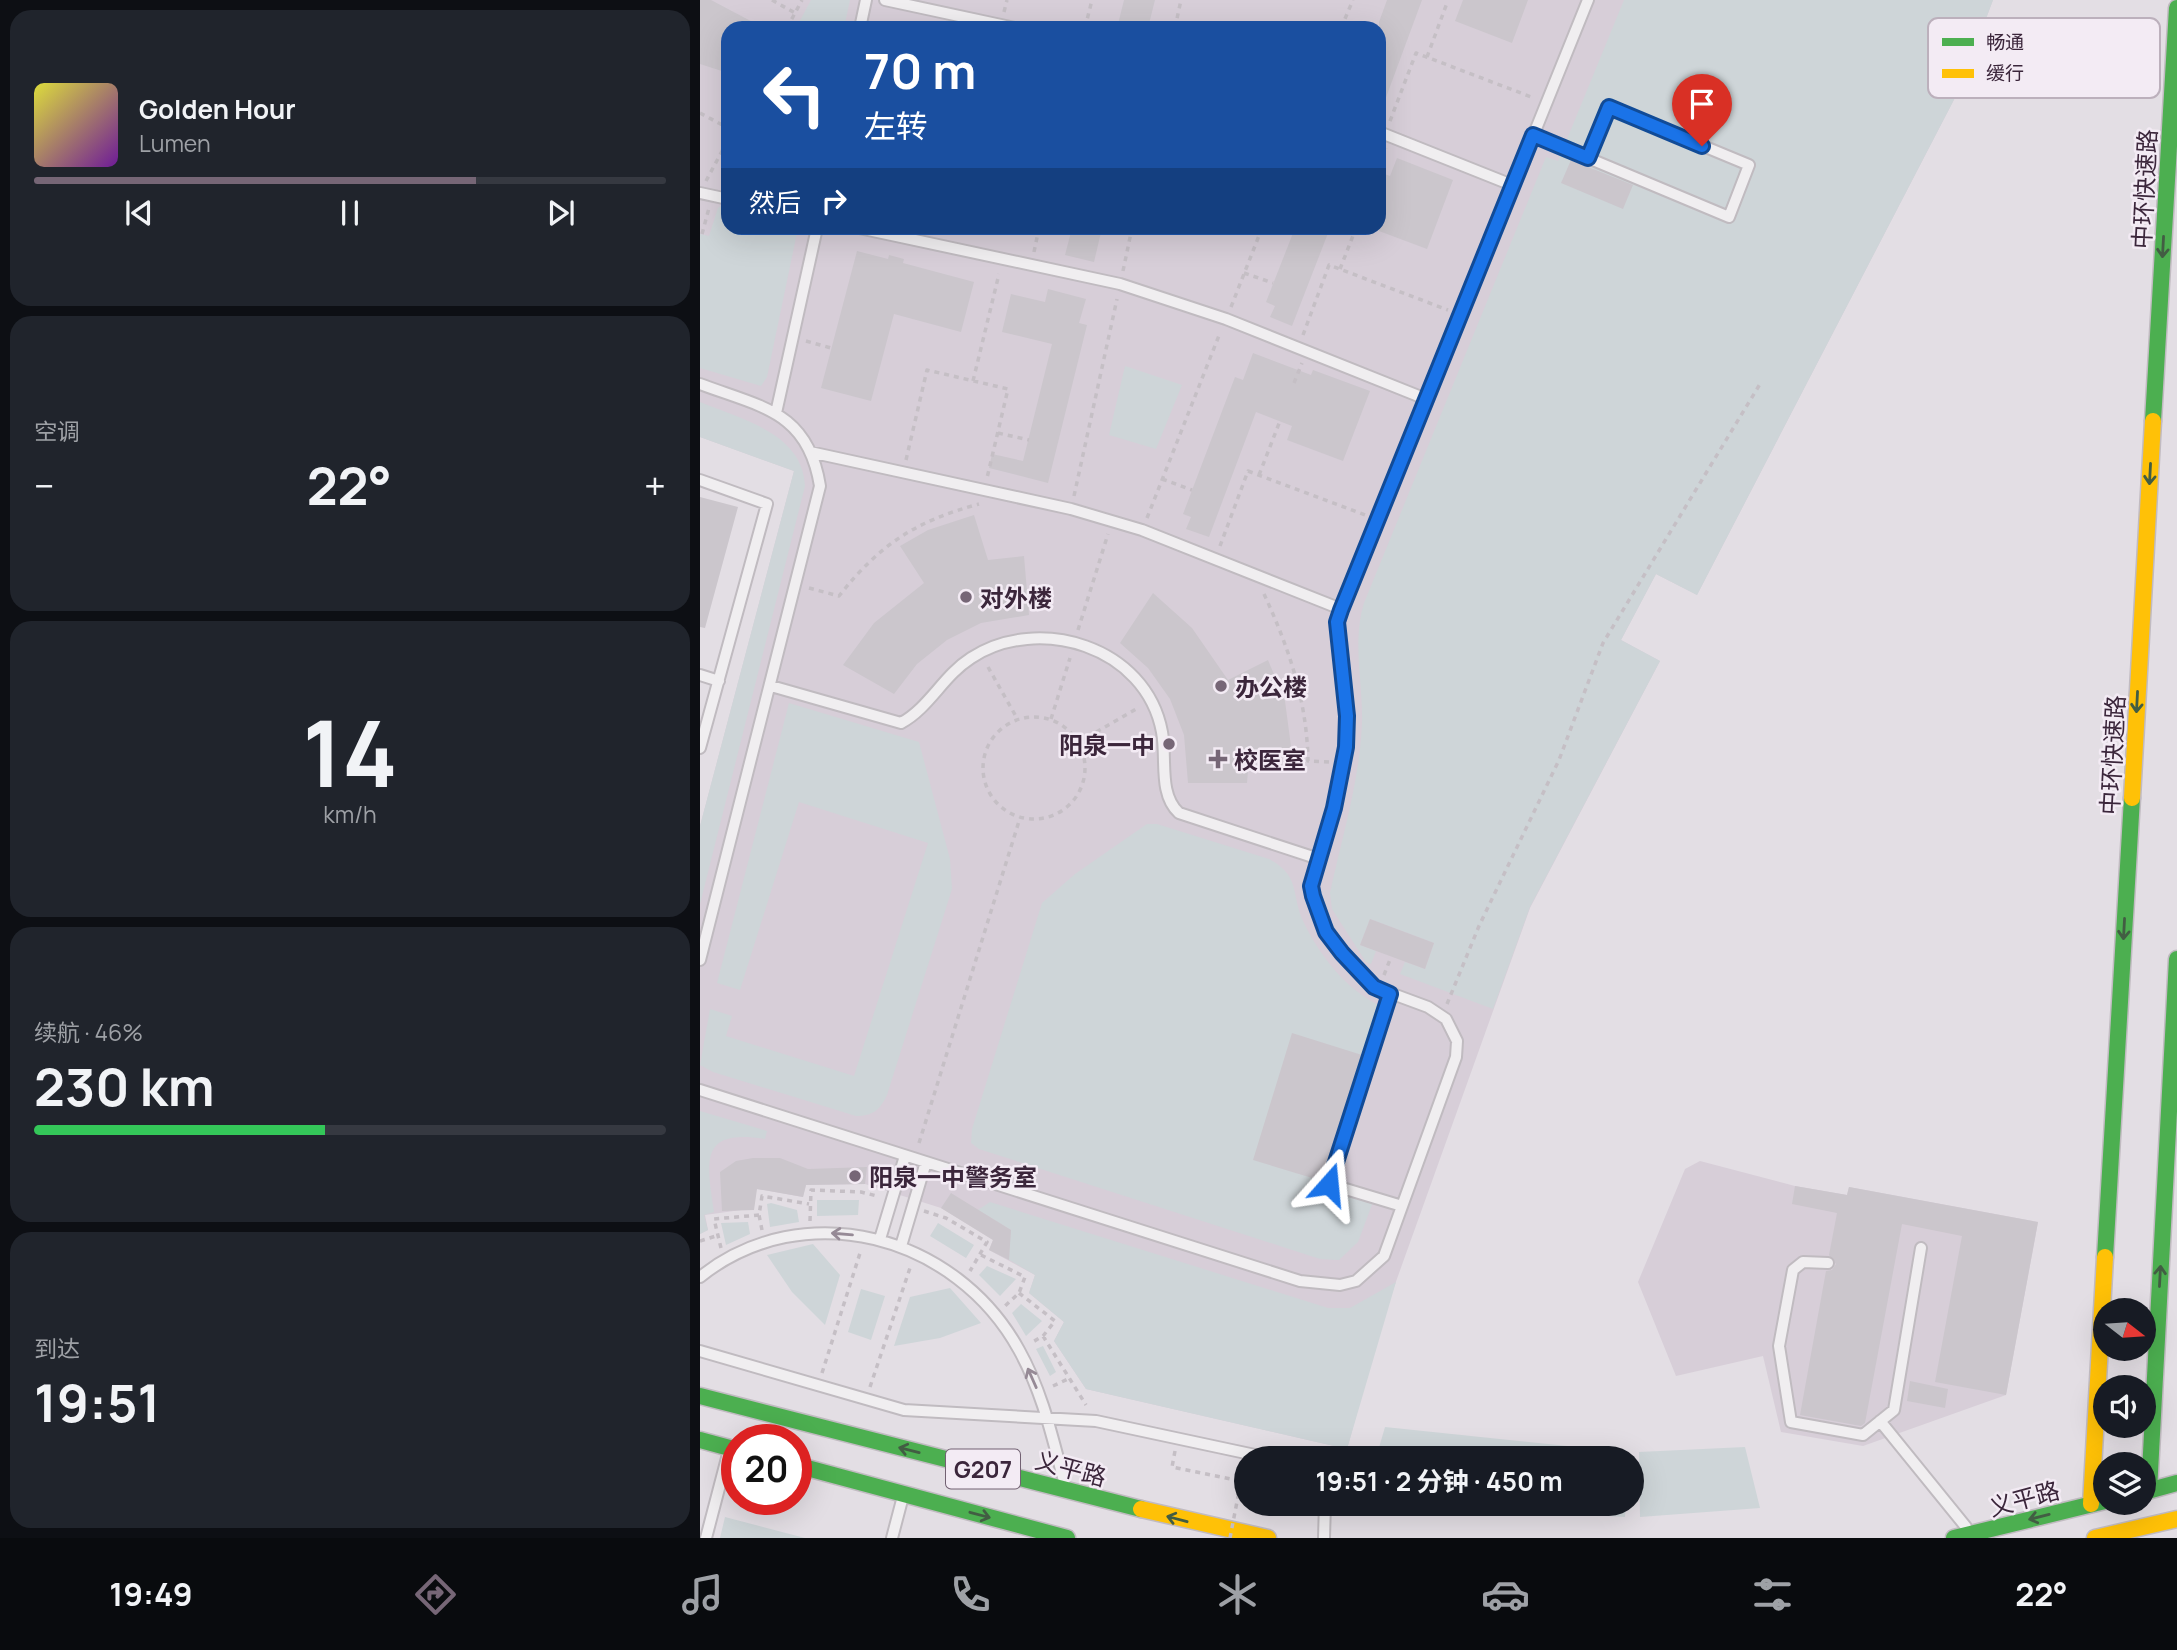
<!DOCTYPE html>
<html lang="zh">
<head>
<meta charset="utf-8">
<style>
	:root { --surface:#171b24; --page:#20242c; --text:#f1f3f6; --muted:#9ea1a6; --line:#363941; --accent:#766676 }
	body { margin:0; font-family:Manrope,"Noto Sans SC",sans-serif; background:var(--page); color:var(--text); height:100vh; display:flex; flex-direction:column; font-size:26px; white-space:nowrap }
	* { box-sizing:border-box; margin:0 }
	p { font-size:23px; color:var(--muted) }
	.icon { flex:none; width:38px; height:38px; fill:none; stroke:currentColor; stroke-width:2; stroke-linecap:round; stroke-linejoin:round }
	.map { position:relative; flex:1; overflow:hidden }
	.details { display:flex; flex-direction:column; gap:10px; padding:10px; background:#0d0f14; width:700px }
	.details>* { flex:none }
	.banner { position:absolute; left:21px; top:21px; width:665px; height:214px; border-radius:21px; box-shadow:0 7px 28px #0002; background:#1a4fa0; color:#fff; overflow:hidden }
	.needle { width:46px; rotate:107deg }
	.controls { position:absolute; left:1393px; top:1298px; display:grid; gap:14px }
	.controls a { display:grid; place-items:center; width:63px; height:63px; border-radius:50%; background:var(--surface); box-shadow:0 7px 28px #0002; font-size:35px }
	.speed { position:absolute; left:21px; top:1424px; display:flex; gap:14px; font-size:35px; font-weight:700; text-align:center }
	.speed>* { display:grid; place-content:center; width:91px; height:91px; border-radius:50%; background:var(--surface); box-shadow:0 7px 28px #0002; line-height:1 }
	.speed .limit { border:10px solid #d22; background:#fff; color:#111 }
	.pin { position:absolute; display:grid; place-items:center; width:60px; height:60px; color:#fff; margin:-72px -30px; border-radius:50% 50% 50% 0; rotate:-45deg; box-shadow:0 0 7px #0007 }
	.pin .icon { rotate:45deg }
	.me { position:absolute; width:77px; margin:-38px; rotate:18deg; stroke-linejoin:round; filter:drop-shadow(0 0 5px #0008) }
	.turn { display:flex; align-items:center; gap:24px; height:147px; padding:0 28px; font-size:32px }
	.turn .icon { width:91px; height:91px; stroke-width:2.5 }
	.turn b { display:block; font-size:49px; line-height:60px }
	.then { display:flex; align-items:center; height:66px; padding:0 28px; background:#0003; gap:14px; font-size:26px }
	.big { font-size:52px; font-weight:700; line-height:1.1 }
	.details .tile { flex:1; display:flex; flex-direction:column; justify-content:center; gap:10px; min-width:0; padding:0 24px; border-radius:21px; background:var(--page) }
	.details .dial { align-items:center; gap:0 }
	.dial b { font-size:91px; line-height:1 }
	.song { display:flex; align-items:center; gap:21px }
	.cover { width:84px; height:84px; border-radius:10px; background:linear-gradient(135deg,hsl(60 70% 55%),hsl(280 70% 35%)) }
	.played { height:7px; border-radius:4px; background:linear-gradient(90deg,var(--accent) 70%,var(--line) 70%) }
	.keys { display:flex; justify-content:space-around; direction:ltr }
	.heat { display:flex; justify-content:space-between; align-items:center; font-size:38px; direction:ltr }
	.charge { height:10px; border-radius:5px; background:linear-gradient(90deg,#34c759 46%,var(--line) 0) }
	.trip { position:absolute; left:534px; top:1446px; width:410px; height:70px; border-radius:35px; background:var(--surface); box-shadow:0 7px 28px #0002; font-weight:700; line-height:70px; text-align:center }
	.menu { display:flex; height:112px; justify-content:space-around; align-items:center; background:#090b0e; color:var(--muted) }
	.menu .icon { width:49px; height:49px }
	.menu .current { color:var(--accent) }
	.menu b { font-size:32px; color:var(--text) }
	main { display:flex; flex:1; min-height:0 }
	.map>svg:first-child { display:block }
</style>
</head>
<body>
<main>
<section class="details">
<div class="tile">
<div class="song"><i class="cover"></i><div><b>Golden Hour</b><p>Lumen</p></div></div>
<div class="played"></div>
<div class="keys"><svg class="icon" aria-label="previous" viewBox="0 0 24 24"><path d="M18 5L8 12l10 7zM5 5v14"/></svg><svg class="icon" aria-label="pause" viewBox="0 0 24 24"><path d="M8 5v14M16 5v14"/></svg><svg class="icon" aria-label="next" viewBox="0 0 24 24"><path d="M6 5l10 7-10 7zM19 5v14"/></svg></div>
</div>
<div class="tile"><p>空调</p>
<div class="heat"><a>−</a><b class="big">22°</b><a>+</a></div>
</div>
<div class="tile dial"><b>14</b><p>km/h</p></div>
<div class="tile"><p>续航 · 46%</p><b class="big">230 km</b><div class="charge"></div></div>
<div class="tile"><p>到达</p><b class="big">19:51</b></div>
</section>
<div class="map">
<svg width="1477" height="1538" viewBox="0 0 1477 1538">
	<rect width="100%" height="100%" fill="#e3dee4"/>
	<path fill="#d7ced8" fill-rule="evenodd" d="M 0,0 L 1293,0 L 1259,90 L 997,595 L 956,574 L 921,640 L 960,661 L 830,908 L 684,1315 L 647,1449 L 386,1389 L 354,1341 L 364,1322 L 329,1293 L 335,1275 L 289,1250 L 293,1240 L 241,1208 L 165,1184 L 106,1185 L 103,1197 L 57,1189 L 41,1210 L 5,1215 L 8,1230 L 0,1234 L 0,826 L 94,471 L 0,437 ZM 28,28 L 679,28 L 679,228 L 28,228 Z
		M 1000,1161 L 1095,1186 L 1147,1195 L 1149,1187 L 1338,1222 L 1306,1395 L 1163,1446 L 1081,1432 L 1063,1356 L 976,1376 L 938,1282 L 985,1169 Z"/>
	<path fill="#ced5d8" d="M 111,0 L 150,0 L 144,28 L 96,28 Z
		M 924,0 L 1293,0 L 1259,90 L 997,595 L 956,574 L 921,640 L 960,661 L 830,907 L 793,1009 L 700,974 L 705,962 L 725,969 L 734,943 L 670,919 L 660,945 L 676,951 L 671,964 L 666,962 L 632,909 L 630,893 C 642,837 660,780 662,722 C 663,682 652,642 664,603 L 846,157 L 858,161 Z
		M 25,203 L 28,204 L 28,228 L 98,228 L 67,377 L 61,386 L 0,368 L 0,234 L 9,236 L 18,208 Z
		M 425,366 L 482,385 L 456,449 L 409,435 Z
		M 0,402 C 41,419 103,433 105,486 L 0,904 L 0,826 L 94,471 L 0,437 Z
		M 89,703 L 219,742 L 250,859 L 252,889 L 187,1095 C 180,1110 173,1116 156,1116 L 13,1072 L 0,1065 L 10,1009 L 32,1016 L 26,1036 L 154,1076 L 228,843 L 99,802 L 40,990 L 17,983 Z
		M 447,824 L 457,824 L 569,859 C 602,877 590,894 604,923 C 620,956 647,991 681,1006 L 669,1046 L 679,1049 L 635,1189 L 673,1202 L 658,1242 L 639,1260 L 620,1259 L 279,1149 L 271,1143 L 272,1129 L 342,903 L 375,874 Z
		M 0,1111 L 67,1131 L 65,1139 C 0,1129 6,1159 14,1212 L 4,1215 L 8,1230 L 0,1234 Z
		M 117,1200 L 159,1200 L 158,1215 L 117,1216 Z
		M 290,1202 L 628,1308 L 650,1308 L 696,1282 L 647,1449 L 386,1389 L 354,1341 L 364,1322 L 329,1293 L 335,1275 L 308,1259 L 311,1230 L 278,1210 Z
		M 71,1203 L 97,1210 L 99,1222 L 70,1227 L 67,1204 Z
		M 48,1222 L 50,1234 L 26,1245 L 21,1223 Z
		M 238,1223 L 274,1245 L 266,1258 L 230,1236 Z
		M 113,1244 L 140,1275 L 125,1325 L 92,1292 L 67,1255 Z
		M 287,1266 L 316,1279 L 300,1296 L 279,1275 Z
		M 250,1288 L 281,1323 L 240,1338 L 194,1346 L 210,1297 Z
		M 161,1289 L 185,1296 L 171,1340 L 148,1332 Z
		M 321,1304 L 342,1321 L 326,1336 L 312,1313 Z
		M 343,1346 L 356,1372 L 350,1376 L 336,1349 Z
		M 685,1427 L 926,1452 L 926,1458 L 676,1458 Z
		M 1045,1447 L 1060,1508 L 940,1517 L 939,1452 Z
		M 680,1503 L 926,1503 L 925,1517 Z
		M 25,1517 L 105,1538 L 20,1538 Z"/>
	<path fill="#cbc6cc" d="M 0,0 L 11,0 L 64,28 L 28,28 L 28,73 L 0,64 Z
		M 424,0 L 455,0 L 448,28 L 417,28 Z
		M 687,0 L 722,0 L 681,111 L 679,22 Z
		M 763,0 L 828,0 L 812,43 L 755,21 Z
		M 697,158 L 753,180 L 727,249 L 679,231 L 679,172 L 690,176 Z
		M 871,160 L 933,185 L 923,209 L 861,183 Z
		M 372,228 L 402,228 L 394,262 L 365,255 Z
		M 595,228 L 630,228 L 592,326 L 570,317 L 575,306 L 566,302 Z
		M 157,251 L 188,259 L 189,255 L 204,259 L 203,263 L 274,282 L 261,332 L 194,314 L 171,401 L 121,388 Z
		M 348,289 L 386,299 L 379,323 L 387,325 L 348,483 L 289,468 L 292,454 L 323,461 L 352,344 L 302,332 L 311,294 L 345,302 Z
		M 553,353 L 611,375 L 613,370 L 670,391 L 643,461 L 587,440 L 592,426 L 556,412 L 509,537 L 486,529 L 491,517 L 483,514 L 535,377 L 543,380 Z
		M 0,497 L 38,507 L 5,628 L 0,627 Z
		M 274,515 L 288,560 L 324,556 L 329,615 L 281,623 L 247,640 L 217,664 L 194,694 L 143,665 L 174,623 L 224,583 L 200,546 L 228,530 Z
		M 453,593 L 492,628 L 528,680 L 568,660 L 585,701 L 592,754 L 549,758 L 547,783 L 488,783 L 484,735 L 470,699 L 448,668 L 420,643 Z
		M 670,919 L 734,943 L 725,969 L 660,945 Z
		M 592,1033 L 662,1055 L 622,1181 L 553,1160 Z
		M 53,1158 L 80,1158 L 108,1169 L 167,1167 L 165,1184 L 106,1185 L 103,1197 L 57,1189 L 54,1210 L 22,1211 L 20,1172 L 36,1161 Z
		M 1095,1186 L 1147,1195 L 1149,1187 L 1338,1222 L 1306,1395 L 1235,1382 L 1262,1236 L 1202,1224 L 1165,1423 L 1161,1426 L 1100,1415 L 1126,1271 L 1132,1270 L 1136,1264 L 1129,1255 L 1137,1213 L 1092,1204 Z
		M 251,1193 L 311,1230 L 309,1260 L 289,1250 L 293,1240 L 241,1208 Z
		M 1210,1381 L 1248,1389 L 1245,1408 L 1207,1401 Z"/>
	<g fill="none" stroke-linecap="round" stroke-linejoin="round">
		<defs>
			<path id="lane" d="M 185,0 L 315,28
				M 160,28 L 166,0
				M 679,132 L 812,185
				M 833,135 L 1029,217 L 1049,165 L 909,107 L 888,158
				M 0,193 L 28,199
				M 159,228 L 420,284 L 526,319 L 726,399
				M 0,384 C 61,407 108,411 120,486 L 0,960
				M 76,413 L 117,228
				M 110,452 L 371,509 L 442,530 L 641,609
				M 0,480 L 67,504 L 0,748
				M 0,675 L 19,681
				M 71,686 L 201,723 C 229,708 243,676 271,658 C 338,614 446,646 462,732 C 467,758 458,794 479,813 L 619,859
				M 690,994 L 629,1184 L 702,1206
				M 0,1090 L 600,1281 L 640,1285 L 656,1281 L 684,1256 L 756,1057 L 757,1041 L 746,1019 L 728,1007 L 674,987 L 642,953 L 618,914 L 612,886 L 634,809 L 647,733 L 637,622 L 888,0
				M 180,1239 L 205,1156
				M 201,1246 L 226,1162
				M 1128,1263 L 1103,1262 L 1093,1270 L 1079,1346 L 1091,1422 L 1163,1435 L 1194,1410 L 1221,1248
				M 0,1277 C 104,1194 256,1235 319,1350 C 342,1391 352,1436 364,1481
				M 0,1351 L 204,1410 L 396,1421 L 569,1458
				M 1180,1421 L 1266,1527
				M 6,1538 L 28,1454
				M 192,1538 L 202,1500
				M 624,1538 L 625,1503"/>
			<path id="fast" d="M 1453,421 L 1477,8
				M 1405,1257 L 1432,798
				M 0,1396 L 441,1509
				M 0,1440 L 37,1450
				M 96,1465 L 367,1538
				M 1449,1491 L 1477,959
				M 1444,1492 L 1477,1483
				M 1254,1538 L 1405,1501"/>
			<path id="slow" d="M 1432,798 L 1453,421
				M 1391,1504 L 1405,1257
				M 441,1509 L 568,1538
				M 1395,1538 L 1477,1519"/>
		</defs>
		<use href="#lane" stroke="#c0bbc0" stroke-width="14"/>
		<use href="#fast" stroke="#c1bbc1" stroke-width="19"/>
		<use href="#slow" stroke="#c1bbc1" stroke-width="19"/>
		<path stroke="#c5bfc5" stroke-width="3.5" stroke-dasharray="5 5" stroke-linecap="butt" d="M 72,0 L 95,13
			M 304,12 L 307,0
			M 87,28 L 102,0
			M 385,28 L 392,0
			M 475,28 L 481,0
			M 641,28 L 653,0
			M 727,57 L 747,3
			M 0,113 L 28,128
			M 690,121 L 716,53 L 834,98
			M 679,167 L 686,148
			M 6,181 L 28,140
			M 2,234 L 9,208
			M 334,252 L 339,228
			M 640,269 L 656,228
			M 423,271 L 432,228
			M 544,273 L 573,283
			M 531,307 L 562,228
			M 603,335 L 629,265 L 748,310
			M 106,341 L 131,348
			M 273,381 L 299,274
			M 594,383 L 602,363
			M 298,433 L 329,440
			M 206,460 L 227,370 L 308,389 L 287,478
			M 559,475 L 580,421
			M 462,479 L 492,490
			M 374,496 L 417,299
			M 447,518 L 520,333
			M 520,546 L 548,471 L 665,515
			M 109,588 L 139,596 C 180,544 216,521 279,504
			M 564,594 C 589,648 607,701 608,761 L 629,762
			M 378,630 L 408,534
			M 288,667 L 318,720
			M283 768a51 51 0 1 1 102 0a51 51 0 1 1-102 0Z
			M 351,719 L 370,658
			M 379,742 L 438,708
			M 684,975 L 691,957
			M 747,1004 L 779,926 L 859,760 L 903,643 L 1060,384
			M 219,1143 L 320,818
			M 224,1211 L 246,1218 L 287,1242 L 270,1271
			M 110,1221 L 111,1190 L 161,1192 L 177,1196
			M 62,1230 L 59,1215 L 62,1196 L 109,1204
			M 0,1241 L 16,1236
			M 21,1248 L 14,1219 L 59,1215
			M 281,1255 L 325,1277 L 319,1293 L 305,1306
			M 319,1293 L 355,1321 L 343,1336 L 331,1343
			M 343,1336 L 386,1405
			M 122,1373 L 161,1250
			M 353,1386 L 370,1378
			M 170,1387 L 210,1268
			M 475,1451 L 472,1467 L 546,1482"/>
		<use href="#lane" stroke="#f0eef0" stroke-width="10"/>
		<use href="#fast" stroke="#4caf50" stroke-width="16"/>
		<use href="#slow" stroke="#ffc107" stroke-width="16"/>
		<path stroke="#c5bfc5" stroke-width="3.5" stroke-dasharray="5 5" stroke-linecap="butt" d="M 530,1538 L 541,1481"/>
	</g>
	<defs><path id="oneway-shaft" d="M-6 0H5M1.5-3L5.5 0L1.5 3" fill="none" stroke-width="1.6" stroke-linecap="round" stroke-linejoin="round" transform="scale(1.75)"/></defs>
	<g stroke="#425d43">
		<use href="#oneway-shaft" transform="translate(1463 247) rotate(93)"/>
		<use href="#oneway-shaft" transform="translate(1450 474) rotate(93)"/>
		<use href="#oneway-shaft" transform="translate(1437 702) rotate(93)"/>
		<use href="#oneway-shaft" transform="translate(1424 929) rotate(93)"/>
		<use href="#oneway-shaft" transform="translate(1460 1276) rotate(-87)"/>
		<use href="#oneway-shaft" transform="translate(209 1450) rotate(-166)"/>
		<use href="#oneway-shaft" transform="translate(280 1515) rotate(15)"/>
		<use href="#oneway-shaft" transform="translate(1339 1517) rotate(166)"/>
		<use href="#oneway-shaft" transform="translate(477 1519) rotate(-165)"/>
	</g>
	<g stroke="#968a96">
		<use href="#oneway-shaft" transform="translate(142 1234) rotate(-175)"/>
		<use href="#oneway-shaft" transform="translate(332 1378) rotate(-114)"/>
	</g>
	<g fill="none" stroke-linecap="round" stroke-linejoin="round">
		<defs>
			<path id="route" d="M 629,1184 L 690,994 L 674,987 L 642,953 L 626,932 L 613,896 L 611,886 L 634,808 L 646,747 L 647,716 L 637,622 L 641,610 L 833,135 L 888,158 L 909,107 L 1002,146"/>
		</defs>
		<use href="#route" stroke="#114b97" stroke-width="18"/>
		<use href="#route" stroke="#1a73e8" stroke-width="12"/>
	</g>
	<g fill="#766676" stroke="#f3ebf4" stroke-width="2.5">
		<circle cx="266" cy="597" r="7"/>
		<circle cx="521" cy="686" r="7"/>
		<circle cx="469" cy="744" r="7"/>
		<path d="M514.5 748.5h7v7h7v7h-7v7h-7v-7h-7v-7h7z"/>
		<circle cx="155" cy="1176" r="7"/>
	</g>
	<g text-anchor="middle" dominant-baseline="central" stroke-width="5" stroke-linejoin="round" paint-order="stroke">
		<rect fill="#f3ebf4" stroke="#726172" stroke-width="2" x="246" y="1449.5" width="74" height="39" rx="5"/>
		<g font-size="23" font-weight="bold" fill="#3b263b">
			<text x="283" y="1469">G207</text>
		</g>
		<g font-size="24" fill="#3b263b" stroke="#f3ebf4">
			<text transform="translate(1444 189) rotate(-87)">中环快速路</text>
			<text transform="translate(1412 755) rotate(-87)">中环快速路</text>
			<text transform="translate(371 1468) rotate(15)">义平路</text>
			<text transform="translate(1324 1498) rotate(-15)">义平路</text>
		</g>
		<g font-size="24" font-weight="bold" fill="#3b263b" stroke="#f3ebf4" text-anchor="start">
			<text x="280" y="597">对外楼</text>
			<text x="535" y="686">办公楼</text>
			<text x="455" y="744" text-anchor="end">阳泉一中</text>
			<text x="534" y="759">校医室</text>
			<text x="169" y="1176">阳泉一中警务室</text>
		</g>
	</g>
	<rect x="1228" y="18" width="232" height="80" rx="10" fill="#f3ebf4" stroke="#bcb0bc" stroke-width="2"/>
	<rect x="1242" y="38" width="32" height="8" fill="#4caf50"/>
	<rect x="1242" y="69" width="32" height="9" fill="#ffc107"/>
	<g font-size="19" fill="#3b263b">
		<text x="1286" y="49">畅通</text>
		<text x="1286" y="80">缓行</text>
	</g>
</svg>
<div class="controls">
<a><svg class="needle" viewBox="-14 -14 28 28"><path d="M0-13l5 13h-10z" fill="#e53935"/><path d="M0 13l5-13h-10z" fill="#9ea1a6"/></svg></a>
<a><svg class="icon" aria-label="sound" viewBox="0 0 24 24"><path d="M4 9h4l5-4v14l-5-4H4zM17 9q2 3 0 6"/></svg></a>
<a><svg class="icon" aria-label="layers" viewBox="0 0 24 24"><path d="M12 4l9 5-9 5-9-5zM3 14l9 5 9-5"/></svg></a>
</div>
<div class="speed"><div class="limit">20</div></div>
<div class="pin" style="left:1002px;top:146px;background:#d93025"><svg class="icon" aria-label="arrive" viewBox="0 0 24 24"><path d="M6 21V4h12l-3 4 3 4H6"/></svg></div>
<svg class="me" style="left:629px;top:1184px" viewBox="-20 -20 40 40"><path d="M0-17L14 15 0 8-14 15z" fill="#1a73e8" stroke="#fff" stroke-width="4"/></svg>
<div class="trip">19:51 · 2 分钟 · 450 m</div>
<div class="banner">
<div class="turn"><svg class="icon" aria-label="left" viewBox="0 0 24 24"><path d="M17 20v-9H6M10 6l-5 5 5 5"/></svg><div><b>70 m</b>左转</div></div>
<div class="then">然后<svg class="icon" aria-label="right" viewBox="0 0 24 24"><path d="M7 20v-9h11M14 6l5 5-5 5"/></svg></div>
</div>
</div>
</main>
<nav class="menu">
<b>19:49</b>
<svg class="icon current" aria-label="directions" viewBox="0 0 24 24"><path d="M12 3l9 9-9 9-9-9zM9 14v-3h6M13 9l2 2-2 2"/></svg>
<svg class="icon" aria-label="music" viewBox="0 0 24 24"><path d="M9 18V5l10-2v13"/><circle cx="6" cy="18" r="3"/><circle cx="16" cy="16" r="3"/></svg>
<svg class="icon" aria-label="phone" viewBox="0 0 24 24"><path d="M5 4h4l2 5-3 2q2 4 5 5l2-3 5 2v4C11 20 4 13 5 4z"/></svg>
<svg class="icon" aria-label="climate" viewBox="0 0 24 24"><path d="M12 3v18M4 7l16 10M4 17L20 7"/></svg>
<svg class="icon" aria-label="car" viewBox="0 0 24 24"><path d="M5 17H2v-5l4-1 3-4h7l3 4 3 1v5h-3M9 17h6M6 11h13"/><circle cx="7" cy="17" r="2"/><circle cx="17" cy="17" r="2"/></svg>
<svg class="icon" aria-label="filters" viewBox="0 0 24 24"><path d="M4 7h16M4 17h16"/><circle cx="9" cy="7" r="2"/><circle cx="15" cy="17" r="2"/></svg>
<b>22°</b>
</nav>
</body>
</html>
